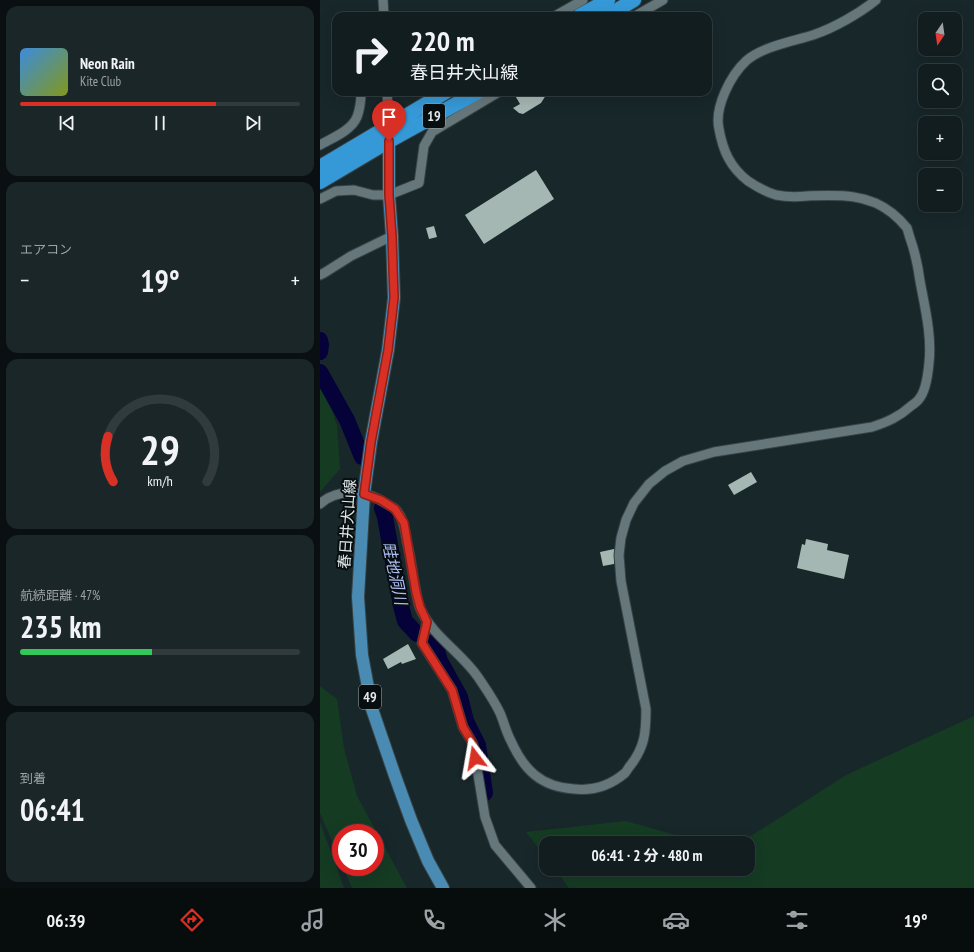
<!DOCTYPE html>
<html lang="ja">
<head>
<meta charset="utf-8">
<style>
	:root { --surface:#121d20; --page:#1b2629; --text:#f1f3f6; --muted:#9ca2a5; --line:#313b3e; --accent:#d93025 }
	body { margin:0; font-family:"PT Sans Narrow","Noto Sans JP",sans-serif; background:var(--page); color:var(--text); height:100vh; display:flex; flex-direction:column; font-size:15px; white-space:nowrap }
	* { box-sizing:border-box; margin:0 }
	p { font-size:13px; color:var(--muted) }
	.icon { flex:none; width:22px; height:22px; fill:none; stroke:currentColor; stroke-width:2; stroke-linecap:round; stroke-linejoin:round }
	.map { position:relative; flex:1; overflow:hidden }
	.side { display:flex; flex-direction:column; gap:6px; padding:6px; background:#0a1012; width:320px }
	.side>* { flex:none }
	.banner { position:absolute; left:12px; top:12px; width:380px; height:84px; border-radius:12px; box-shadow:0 4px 16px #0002,0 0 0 1px var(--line); background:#121d20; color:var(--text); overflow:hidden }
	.needle { width:26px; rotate:193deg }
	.controls { position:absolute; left:598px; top:12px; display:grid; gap:8px }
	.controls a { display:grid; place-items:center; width:44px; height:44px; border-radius:8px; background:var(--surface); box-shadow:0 4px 16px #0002,0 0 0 1px var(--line); font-size:20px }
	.speed { position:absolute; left:12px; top:824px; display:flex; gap:8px; font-size:20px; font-weight:700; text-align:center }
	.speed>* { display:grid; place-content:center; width:52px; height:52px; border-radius:50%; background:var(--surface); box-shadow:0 4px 16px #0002,0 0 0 1px var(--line); line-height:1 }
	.speed .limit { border:6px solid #d22; background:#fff; color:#111 }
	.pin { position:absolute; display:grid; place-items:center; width:34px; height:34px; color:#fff; margin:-41px -17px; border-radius:50% 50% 50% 0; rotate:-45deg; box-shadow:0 0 4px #0007 }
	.pin .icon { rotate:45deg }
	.me { position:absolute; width:44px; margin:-22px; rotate:346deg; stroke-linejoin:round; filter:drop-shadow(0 0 3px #0008) }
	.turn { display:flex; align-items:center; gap:14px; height:84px; padding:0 12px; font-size:18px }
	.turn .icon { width:52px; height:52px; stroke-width:2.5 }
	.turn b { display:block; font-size:28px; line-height:34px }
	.big { font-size:30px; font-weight:700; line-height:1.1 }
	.side .widget { flex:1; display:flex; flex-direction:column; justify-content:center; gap:6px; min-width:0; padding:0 14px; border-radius:12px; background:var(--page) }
	.side .dial { align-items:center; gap:0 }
	.dial svg { height:104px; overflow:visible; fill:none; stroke:var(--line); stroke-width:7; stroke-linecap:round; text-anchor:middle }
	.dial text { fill:var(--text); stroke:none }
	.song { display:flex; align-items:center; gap:12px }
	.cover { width:48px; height:48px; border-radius:6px; background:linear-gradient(135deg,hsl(210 70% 55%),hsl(70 70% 35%)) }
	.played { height:4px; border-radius:2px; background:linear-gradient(90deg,var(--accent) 70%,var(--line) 70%) }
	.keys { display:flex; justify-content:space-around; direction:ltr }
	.heat { display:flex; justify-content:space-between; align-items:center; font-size:22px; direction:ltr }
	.charge { height:6px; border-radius:3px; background:linear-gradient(90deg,#34c759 47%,var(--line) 0) }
	.trip { position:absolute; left:219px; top:836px; width:216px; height:40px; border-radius:12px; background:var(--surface); box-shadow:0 4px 16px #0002,0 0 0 1px var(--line); font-weight:700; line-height:40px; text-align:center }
	.tab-bar { display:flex; height:64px; justify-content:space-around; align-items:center; background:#070c0d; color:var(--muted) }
	.tab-bar .icon { width:28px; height:28px }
	.tab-bar .selected { color:var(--accent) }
	.tab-bar b { font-size:18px; color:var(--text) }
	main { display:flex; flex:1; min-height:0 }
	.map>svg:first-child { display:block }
</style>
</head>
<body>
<main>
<section class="side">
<div class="widget">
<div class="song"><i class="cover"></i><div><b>Neon Rain</b><p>Kite Club</p></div></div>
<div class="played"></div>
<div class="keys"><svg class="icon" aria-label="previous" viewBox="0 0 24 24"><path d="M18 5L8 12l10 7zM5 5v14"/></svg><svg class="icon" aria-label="pause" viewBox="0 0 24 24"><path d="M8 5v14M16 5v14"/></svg><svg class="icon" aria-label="next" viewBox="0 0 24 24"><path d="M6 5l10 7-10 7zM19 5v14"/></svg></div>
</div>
<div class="widget"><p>エアコン</p>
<div class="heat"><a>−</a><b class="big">19°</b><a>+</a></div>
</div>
<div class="widget dial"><svg viewBox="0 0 100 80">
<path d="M14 69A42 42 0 1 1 86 69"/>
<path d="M14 69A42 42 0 0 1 10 34" stroke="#d93025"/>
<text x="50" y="56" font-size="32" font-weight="700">29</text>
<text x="50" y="72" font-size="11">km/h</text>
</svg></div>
<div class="widget"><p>航続距離 · 47%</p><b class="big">235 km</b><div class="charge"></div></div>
<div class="widget"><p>到着</p><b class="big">06:41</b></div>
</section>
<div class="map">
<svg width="654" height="888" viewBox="0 0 654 888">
	<rect width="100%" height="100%" fill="#18272a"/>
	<path fill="#153b23" d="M 0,378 L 17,425 L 20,469 L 0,492 Z
		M 0,686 L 17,699 L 24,748 L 37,796 L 87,888 L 32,888 L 23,867 L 55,867 L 55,833 L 21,833 L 21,862 L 0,813 Z
		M 654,716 L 654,888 L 249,888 L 235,869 L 428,869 L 428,843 L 420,843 L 526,775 Z
		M 306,821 L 383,843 L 226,843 L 226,858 L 206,832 Z
		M 0,822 L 24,888 L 0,888 Z"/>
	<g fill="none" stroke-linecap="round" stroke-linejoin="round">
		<path stroke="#040239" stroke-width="16" d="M 0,340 L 1,345 L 0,352
			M 0,372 L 27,420 L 42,457
			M 62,508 L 65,517 L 81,606 L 85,621 L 97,634
			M 110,643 L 117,650 L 120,661 L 140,697 L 146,721 L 158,745 L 165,793"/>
	</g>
	<path fill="#a5b7b3" d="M 193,92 L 228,92 L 221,103 L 203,114 L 199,113 L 193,108 L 200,104 Z
		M 216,170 L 234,199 L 164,244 L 145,215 Z
		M 114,226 L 117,237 L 109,239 L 106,228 Z
		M 431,472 L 437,482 L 414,495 L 408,485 Z
		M 486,539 L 508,544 L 507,550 L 529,555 L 524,579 L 477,568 L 482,544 L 485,545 Z
		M 294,549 L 294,564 L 283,566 L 280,552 Z
		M 88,644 L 96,659 L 82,664 L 81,662 L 68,669 L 63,659 Z"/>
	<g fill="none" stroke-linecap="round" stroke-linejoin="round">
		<defs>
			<path id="minor" d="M 63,0 L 64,16
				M 235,16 L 263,0
				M 315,16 L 343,0
				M 67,92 L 69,126
				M 0,145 C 12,138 31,131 37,117 C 40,109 41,100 41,92
				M 0,199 L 16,191 L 34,190 L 53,195 L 69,195 L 99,183 L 104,146 L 112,132 L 179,92
				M 0,275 L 4,273 L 31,256 L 72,236
				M 0,504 C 18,487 48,491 67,504 C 70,506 73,507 75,509 C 84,518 85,531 87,542 C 90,555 92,568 94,581 C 96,590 97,600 100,608 C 112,636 141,652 158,677 C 166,689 174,700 180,713 C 184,722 186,732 191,741 C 204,770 221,787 254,789 C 273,791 291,785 305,773 C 307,771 308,768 310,766 C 325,747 326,732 326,709 L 301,581 L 299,555 L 301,538 L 306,520 L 314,503 L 329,484 L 345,471 L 363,461 L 394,452 L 552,427 C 567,422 579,417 591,406 C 594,404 597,402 599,399 C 606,391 608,374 609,363 C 612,336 605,308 600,281 C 598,266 595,252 590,238 C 589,235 588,231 587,228 C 583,223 577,217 572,213 C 547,193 517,195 487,196 C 477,197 466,197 456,195 C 446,192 437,187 428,181 C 410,167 403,151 399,129 C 394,107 411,75 426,61 C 441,47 474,41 493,35 C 514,28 540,13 556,0
				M 107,622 L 102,643 L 132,690 L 143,727 L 153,744 L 165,817 L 175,845 L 211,888"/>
			<path id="major" d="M 69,133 L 69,195 L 72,236 L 74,298 L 68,350 L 51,442 L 44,494 L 38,597 L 42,655 L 52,709 L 75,776 L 91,820 L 108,861 L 123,888"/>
			<path id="highway" d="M 259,16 L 288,0
				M 287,16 L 314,0
				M 0,167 L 126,92
				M 0,182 L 69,141 L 158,92"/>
		</defs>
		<use href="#minor" stroke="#384346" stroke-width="11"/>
		<use href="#major" stroke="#384346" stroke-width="14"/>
		<use href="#highway" stroke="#384346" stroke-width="16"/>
		<use href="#minor" stroke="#66777b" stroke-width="9"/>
		<use href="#major" stroke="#498bb2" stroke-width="12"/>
		<use href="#highway" stroke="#3699d7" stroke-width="14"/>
	</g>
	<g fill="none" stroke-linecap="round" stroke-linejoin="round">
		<defs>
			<path id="route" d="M 69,141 L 69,195 L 72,236 L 74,298 L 68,350 L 51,442 L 44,494 L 61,500 L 75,509 L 84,523 L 96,592 L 100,607 L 107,622 L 102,643 L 132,690 L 143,727 L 153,744 L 155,758"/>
		</defs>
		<use href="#route" stroke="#8d1f18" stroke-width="10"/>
		<use href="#route" stroke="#d93025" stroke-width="7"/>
	</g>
	<g text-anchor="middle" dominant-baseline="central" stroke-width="4" stroke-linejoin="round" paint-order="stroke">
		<g fill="#080e10" stroke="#9fa7a9" stroke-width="1">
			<rect x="103" y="104" width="22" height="24" rx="3"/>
			<rect x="39" y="685" width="22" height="24" rx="3"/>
		</g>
		<g font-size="14" font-weight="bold" fill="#e0e9eb">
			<text x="114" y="116">19</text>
			<text x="50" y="697">49</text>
		</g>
		<g font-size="15" fill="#e0e9eb" stroke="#080e10">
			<text transform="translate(27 524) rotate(-86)">春日井犬山線</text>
		</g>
		<g font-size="16" font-style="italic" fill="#acbef4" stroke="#080e10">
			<text transform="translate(75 573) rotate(78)">畦地洞川</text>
		</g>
	</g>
</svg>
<div class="controls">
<a><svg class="needle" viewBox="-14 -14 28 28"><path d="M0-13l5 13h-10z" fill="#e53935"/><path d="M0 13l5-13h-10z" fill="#9ca2a5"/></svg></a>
<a><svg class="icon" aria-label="search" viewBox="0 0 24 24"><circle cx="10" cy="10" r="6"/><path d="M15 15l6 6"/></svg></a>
<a>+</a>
<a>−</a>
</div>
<div class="speed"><div class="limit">30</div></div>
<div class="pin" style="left:69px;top:141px;background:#d93025"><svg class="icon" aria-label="arrive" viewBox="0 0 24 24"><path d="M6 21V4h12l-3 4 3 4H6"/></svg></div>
<svg class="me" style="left:155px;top:758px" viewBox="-20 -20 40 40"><path d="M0-17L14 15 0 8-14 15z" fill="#d93025" stroke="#fff" stroke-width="4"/></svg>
<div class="trip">06:41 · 2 分 · 480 m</div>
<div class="banner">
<div class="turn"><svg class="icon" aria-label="right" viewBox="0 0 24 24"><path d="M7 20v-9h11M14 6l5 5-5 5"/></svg><div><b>220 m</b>春日井犬山線</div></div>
</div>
</div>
</main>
<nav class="tab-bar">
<b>06:39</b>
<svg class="icon selected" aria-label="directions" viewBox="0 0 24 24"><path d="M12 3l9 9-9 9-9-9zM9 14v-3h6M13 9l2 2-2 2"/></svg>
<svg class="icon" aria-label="music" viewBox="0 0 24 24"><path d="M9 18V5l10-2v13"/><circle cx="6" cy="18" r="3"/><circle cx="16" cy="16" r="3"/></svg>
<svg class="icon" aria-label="phone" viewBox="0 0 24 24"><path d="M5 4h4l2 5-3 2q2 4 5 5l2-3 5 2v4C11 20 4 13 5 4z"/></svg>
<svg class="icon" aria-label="climate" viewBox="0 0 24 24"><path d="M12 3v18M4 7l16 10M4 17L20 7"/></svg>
<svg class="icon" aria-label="car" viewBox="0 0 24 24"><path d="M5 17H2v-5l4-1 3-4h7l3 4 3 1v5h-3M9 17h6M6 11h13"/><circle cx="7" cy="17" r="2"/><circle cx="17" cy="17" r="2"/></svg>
<svg class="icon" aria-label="filters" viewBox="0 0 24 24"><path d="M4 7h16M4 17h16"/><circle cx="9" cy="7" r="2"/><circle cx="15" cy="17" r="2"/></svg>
<b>19°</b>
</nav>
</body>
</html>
